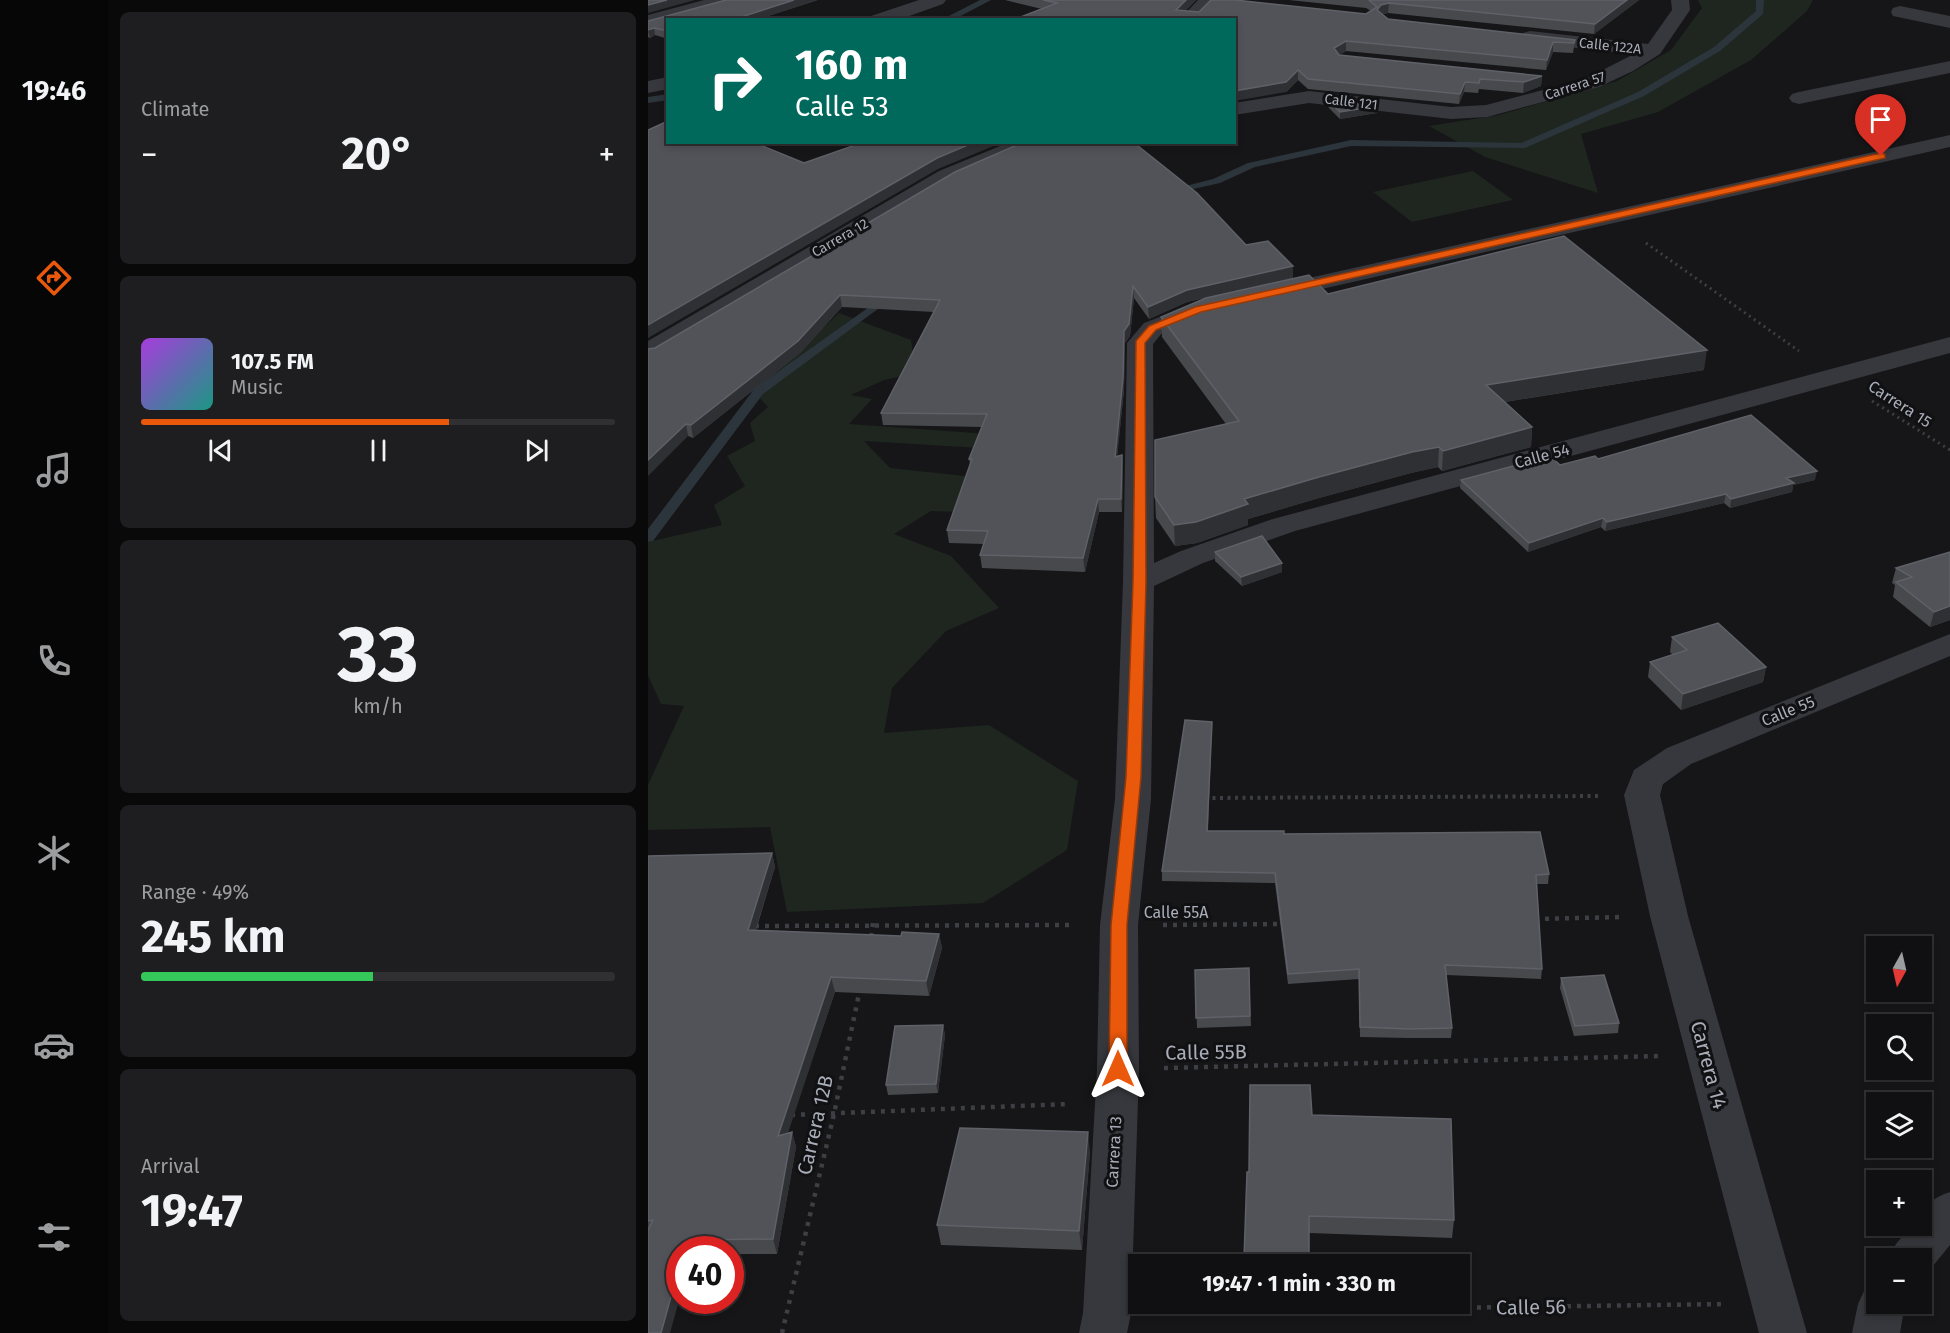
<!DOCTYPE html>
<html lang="en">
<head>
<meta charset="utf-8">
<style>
	:root { --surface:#101012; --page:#1e1e20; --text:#f1f3f6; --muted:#9c9d9f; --line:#303032; --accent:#ea580c }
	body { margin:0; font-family:"Fira Sans",sans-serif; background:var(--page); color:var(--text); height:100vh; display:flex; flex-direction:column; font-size:22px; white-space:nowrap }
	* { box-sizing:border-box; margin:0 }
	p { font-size:20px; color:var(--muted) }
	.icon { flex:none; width:33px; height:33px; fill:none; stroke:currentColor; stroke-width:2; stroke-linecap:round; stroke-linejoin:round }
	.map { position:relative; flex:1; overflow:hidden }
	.drawer { display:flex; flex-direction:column; gap:12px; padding:12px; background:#09090a; width:540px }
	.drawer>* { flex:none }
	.guide { position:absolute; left:18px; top:18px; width:570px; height:126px; border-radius:0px; box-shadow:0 3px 9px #0003,0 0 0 2px var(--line); background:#00695c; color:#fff; overflow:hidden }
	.needle { width:39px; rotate:188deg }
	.controls { position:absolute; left:1218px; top:936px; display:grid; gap:12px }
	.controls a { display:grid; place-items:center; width:66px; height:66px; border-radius:0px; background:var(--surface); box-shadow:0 3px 9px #0003,0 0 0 2px var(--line); font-size:30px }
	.speed { position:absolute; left:18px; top:1236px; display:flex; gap:12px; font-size:30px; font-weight:700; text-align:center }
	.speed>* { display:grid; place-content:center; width:78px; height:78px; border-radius:50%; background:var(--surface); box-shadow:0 3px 9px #0003,0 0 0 2px var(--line); line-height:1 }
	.speed .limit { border:9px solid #d22; background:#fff; color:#111 }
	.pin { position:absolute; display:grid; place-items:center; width:51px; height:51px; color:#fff; margin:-62px -26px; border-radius:50% 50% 50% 0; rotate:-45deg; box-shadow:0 0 6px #0007 }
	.pin .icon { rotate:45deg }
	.me { position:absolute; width:66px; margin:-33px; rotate:0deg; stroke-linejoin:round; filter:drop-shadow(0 0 4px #0008) }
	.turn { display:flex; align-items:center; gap:21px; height:126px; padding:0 30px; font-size:27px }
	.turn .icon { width:78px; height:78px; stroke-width:2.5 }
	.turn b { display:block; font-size:42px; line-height:51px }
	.big { font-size:45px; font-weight:700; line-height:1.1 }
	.drawer .tile { flex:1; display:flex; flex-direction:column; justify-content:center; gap:9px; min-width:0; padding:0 21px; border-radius:9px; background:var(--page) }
	.drawer .dial { align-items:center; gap:0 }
	.dial b { font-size:78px; line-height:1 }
	.song { display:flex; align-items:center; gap:18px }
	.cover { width:72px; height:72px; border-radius:9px; background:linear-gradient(135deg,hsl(280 70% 55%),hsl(170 70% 35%)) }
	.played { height:6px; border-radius:3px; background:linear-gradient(90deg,var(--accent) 65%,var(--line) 65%) }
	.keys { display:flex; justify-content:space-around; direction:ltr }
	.heat { display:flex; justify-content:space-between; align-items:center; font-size:33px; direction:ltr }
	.charge { height:9px; border-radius:4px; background:linear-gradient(90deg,#34c759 49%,var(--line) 0) }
	.trip { position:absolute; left:480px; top:1254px; width:342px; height:60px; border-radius:0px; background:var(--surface); box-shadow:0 3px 9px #0003,0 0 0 2px var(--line); font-weight:700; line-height:60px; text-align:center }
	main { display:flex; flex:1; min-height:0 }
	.menu { display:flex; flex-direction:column; width:108px; justify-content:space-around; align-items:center; background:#060607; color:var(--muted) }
	.menu .icon { width:42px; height:42px }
	.menu .active { color:var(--accent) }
	.menu b { font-size:27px; color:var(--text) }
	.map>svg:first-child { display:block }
</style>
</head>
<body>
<main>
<nav class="menu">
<b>19:46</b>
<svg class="icon active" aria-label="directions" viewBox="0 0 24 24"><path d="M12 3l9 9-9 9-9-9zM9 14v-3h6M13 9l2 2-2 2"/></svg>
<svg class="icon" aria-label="music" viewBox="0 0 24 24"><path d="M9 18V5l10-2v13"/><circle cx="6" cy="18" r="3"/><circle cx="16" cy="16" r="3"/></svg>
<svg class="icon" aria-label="phone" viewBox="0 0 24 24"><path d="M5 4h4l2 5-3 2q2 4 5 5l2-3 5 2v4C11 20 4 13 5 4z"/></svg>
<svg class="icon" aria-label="climate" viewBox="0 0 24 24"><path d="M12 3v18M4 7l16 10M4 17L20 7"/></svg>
<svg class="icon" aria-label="car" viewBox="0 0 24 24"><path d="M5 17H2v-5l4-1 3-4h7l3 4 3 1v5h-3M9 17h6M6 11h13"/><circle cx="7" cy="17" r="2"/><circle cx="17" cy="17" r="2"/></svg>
<svg class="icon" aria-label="filters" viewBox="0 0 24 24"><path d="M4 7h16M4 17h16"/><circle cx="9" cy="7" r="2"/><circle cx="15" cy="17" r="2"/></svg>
</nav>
<section class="drawer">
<div class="tile"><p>Climate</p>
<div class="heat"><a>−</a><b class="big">20°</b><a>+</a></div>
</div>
<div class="tile">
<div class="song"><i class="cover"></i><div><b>107.5 FM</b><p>Music</p></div></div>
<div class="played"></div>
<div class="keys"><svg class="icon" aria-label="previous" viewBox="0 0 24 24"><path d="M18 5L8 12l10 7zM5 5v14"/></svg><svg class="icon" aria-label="pause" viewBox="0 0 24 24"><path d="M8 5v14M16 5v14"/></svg><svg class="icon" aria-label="next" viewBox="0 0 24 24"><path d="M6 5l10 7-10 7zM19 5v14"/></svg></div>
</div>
<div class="tile dial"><b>33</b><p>km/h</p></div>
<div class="tile"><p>Range · 49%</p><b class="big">245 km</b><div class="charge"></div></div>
<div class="tile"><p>Arrival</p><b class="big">19:47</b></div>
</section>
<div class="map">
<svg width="1302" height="1333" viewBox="0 0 1302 1333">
	<rect width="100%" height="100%" fill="#161618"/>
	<path fill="#1e261f" d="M 1050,0 L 1165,0 L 1159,11 L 1103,60 L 1010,112 L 933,134 L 950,193 L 837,157 L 781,126 L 851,115 L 969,81 L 1023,50 L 1054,8 Z
		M 825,171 L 865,200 L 764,222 L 725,192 Z
		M 191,313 L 263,340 L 268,373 L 236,380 L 203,395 L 224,399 L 201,424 L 355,435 L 332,448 L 216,441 L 242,468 L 336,478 L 343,513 L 283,511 L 246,534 L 303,556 L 351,608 L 298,631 L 244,688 L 236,733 L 341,725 L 430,781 L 419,850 L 335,903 L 139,912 L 122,827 L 0,830 L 0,785 L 36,706 L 13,704 L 0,675 L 0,542 L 74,525 L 66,505 L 97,486 L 79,456 L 107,441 L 102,423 L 120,407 L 98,383 L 159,343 Z"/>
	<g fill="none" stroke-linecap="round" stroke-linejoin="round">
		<path fill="#2c353c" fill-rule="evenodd" d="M 332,0 L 343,0 L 305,20 L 293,20 Z
			M 1108,0 L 1116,0 L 1115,14 L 1072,51 L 996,96 L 877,148 L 703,146 L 607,167 L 572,183 L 523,194 L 518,191 L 565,179 L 600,163 L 703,140 L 873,143 L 990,92 L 1066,47 L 1108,11 Z
			M 20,94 L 20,100 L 0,103 L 0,97 Z
			M 238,295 L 242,296 L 242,300 L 115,394 L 5,541 L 0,542 L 0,529 L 107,388 Z"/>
		<path stroke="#3d3f44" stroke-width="3" stroke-dasharray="2 4" stroke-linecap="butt" d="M 998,243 L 1151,351
			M 1224,401 L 1302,450"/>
		<path stroke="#3d3f44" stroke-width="4" stroke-dasharray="3 4.5" stroke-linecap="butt" d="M 557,798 L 952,796"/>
		<path stroke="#3d3f44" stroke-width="4.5" stroke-dasharray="4 6" stroke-linecap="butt" d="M 887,919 L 975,917
			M 515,925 L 636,924
			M 107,926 L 426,925
			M 223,937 L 225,923
			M 516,1068 L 1013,1056
			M 143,1115 L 420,1104
			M 509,1312 L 1078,1304
			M 134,1333 L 186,1114 L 212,989"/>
		<path fill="#37383d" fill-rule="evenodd" d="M 56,0 L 86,0 L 83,4 L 0,27 L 0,15 Z
			M 271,0 L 298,0 L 295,4 L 250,20 L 221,20 L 223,16 Z
			M 550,0 L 569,0 L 551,20 L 531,20 Z
			M 1023,0 L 1041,0 L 1042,10 L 1012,54 L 985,71 L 951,87 L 839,117 L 803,119 L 661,103 L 586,115 L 586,103 L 661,91 L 803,107 L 838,105 L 937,79 L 986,54 L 882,43 L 872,37 L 875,33 L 882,31 L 1000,44 L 1024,10 Z
			M 1252,6 L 1302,16 L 1302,28 L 1245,16 L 1243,12 L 1245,8 Z
			M 1302,61 L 1302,73 L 1151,104 L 1144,102 L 1141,98 L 1144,94 L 1151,92 Z
			M 20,77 L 20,89 L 0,93 L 0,81 Z
			M 1302,135 L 1302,147 L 625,300 L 616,298 L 613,293 L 616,288 L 625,286 Z
			M 362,142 L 402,142 L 400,147 L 369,154 L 307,181 L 9,358 L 0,360 L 0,341 L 291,171 Z
			M 554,301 L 563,304 L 567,309 L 563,314 L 514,333 L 505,344 L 506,563 L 533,551 L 625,519 L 1302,337 L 1302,353 L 647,531 L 555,563 L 506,586 L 503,799 L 490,925 L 491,1069 L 483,1313 L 479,1333 L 431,1333 L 435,1313 L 449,1069 L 452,925 L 467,799 L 475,582 L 479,343 L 496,323 Z
			M 1302,634 L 1302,656 L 1043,764 L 1015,784 L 1012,795 L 1040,916 L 1159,1333 L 1111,1333 L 1002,916 L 976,795 L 986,770 L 1019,748 Z
			M 1302,1192 L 1302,1245 L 1280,1272 L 1274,1274 L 1274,1258 L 1241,1258 L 1248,1244 L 1263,1226 L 1274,1226 C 1274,1206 1284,1198 1302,1192 Z
			M 1228,1285 L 1228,1304 L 1257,1304 L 1252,1333 L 1204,1333 L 1210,1304 L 1217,1289 Z"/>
	</g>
	<path fill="#47494d" d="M 170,0 L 108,20 L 20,20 L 20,39 L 7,35 L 2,38 L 0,37 L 0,21 Z
		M 357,0 L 548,0 L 537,11 L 551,12 L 718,14 L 723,11 L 718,8 L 641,0 L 991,0 L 946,34 L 740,13 L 734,14 L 740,19 L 927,40 L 925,53 L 905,52 L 898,70 L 698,51 L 691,55 L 894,76 L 893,86 L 875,93 L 831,89 L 830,93 L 816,92 L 811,104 L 660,89 L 650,80 L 638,92 L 586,20 L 394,9 Z
		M 680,100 L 729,113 L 692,119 L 680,107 Z
		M 307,172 L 598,245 L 645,266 L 645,278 L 539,302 L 501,319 L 486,298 L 482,336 L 477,343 L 476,390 L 469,456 L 474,455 L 475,468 L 474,512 L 451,512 L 437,572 L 334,568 L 332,555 L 336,544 L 301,543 L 299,530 L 322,464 L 321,459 L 334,427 L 235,425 L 233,413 L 286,312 L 194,307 L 152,353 L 45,438 L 40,436 L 7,348 Z
		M 680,294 L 1056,370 L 857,402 L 884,427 L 883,447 L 794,471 L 790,467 L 763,473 L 671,498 L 600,519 L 600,525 L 549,543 L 527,546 L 508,518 L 507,497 L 578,424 L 514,337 L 513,317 Z
		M 950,459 L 1167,480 L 1145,485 L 1144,492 L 1082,508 L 1076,503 L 957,531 L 953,527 L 880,552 L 812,488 L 813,480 Z
		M 567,552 L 634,572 L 594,586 L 567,561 Z
		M 1302,552 L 1302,620 L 1282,627 L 1245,597 L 1247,585 L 1244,583 L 1248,568 Z
		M 1024,637 L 1118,667 L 1115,682 L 1033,710 L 1000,677 L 1002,662 L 1025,655 L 1022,652 Z
		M 564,722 L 560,831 L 636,834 L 901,874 L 900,884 L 889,884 L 894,969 L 893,979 L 798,975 L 804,1028 L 803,1038 L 760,1038 L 712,1037 L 711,979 L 640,984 L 627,883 L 514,881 L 514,871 Z
		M 124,853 L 127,867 L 108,930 L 253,936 L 291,934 L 294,948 L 281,996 L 187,992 L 139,1133 L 144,1132 L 148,1147 L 129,1254 L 82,1254 L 82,1250 L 32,1250 L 0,1333 L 0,856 Z
		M 601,968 L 603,1026 L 549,1028 L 547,970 Z
		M 913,978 L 971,1023 L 970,1033 L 926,1036 L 912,988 Z
		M 295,1025 L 297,1035 L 290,1093 L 240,1095 L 238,1085 Z
		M 664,1115 L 806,1220 L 804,1238 L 661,1233 L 661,1264 L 596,1264 L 601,1172 Z
		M 442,1151 L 434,1250 L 293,1245 L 289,1225 Z"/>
	<path fill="#2f3033" d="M 19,0 L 47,0 L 0,13 L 0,5 Z
		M 146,0 L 170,0 L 108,20 L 84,20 Z
		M 538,0 L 548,0 L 529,20 L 528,10 Z
		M 979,0 L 991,0 L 946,34 L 947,24 Z
		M 741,3 L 740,13 L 732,15 L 729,10 L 733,5 Z
		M 6,28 L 7,35 L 2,38 L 0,30 Z
		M 698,41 L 698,51 L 686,59 L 686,48 Z
		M 905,42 L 905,52 L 898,70 L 899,60 Z
		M 650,70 L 650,80 L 638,92 L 586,101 L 586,91 Z
		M 894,76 L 893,86 L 875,93 L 876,82 Z
		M 817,82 L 816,92 L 811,104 L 812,94 Z
		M 729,106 L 729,113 L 692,119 L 692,112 Z
		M 327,142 L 355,142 L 290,169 L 0,338 L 0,325 L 289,158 Z
		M 645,266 L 645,278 L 539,302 L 501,319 L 500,307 L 539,290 Z
		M 485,286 L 486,298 L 482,336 L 477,343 L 476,390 L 468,470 L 467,457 L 476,331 Z
		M 192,295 L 194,307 L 152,353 L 45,438 L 43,425 Z
		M 1059,350 L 1056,370 L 837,405 L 838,385 Z
		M 38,424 L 40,436 L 0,476 L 0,460 Z
		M 884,427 L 883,447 L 794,471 L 795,451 Z
		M 791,447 L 790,467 L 763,473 L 671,498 L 600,519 L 600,525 L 549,543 L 527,546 L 526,525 L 596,499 L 671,477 L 764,452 Z
		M 474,455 L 475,468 L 474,512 L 473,499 Z
		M 1169,471 L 1167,480 L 1145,485 L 1144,492 L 1082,508 L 1083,499 L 1138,478 Z
		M 1078,494 L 1076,503 L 957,531 L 959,522 Z
		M 450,499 L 451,512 L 437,572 L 435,558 Z
		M 955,518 L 953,527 L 880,552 L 881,543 Z
		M 634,563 L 634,572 L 594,586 L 593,577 Z
		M 1302,606 L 1302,620 L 1282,627 L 1286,612 Z
		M 1118,667 L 1115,682 L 1033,710 L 1035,694 Z
		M 564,722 L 564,732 L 559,840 L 559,831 Z
		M 124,853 L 127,867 L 103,944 L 100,930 Z
		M 291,934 L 294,948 L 281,996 L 278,981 Z
		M 183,977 L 187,992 L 134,1151 L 130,1136 Z
		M 295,1025 L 297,1035 L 290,1093 L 288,1084 Z
		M 144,1132 L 148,1147 L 129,1254 L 125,1239 Z
		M 440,1132 L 442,1151 L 434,1250 L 431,1231 Z
		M 45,1240 L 49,1250 L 44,1250 Z
		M 32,1264 L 32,1297 L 22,1333 L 13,1333 Z"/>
	<path fill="#525359" stroke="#5f6168" stroke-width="1.5" d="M 0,0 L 19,0 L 0,5 Z
		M 78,0 L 146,0 L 84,20 L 20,20 L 20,31 L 6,28 L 0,30 L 0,21 Z
		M 395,0 L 538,0 L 528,10 L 551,12 L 563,0 L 587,0 L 718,14 L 729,7 L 721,0 L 979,0 L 947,24 L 741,3 L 733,5 L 729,10 L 740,19 L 927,40 L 926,43 L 905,42 L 899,60 L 698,41 L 686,48 L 691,55 L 894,76 L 876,82 L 832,79 L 831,83 L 817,82 L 812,94 L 660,79 L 650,70 L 638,82 L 586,91 L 586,20 L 365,20 L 409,3 Z
		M 680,100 L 729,106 L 692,112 Z
		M 20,121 L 20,142 L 105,142 L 156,163 L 216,142 L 327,142 L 289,158 L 0,325 L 0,130 Z
		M 381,142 L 485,142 L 549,193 L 598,245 L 620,241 L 645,266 L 539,290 L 500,307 L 485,286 L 481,324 L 476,331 L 475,378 L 467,457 L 474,455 L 473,499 L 450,499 L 435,558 L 332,555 L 340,531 L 299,530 L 324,459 L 321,459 L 339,414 L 233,413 L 292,300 L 192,295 L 150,341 L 43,425 L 38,424 L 0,460 L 0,349 L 7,348 L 307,172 L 369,145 Z
		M 916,236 L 1059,350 L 838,385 L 884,427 L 795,451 L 791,447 L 764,452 L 671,477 L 596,499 L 600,504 L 548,522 L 526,525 L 507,497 L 507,440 L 591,421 L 513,317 L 558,298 L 661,275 L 680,294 Z
		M 1103,415 L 1169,471 L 1138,478 L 1146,483 L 1083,499 L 1078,494 L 959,522 L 955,518 L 881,543 L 813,480 L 902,456 L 912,465 L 947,456 L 950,459 Z
		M 614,536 L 634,563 L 593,577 L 567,552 Z
		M 1302,552 L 1302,606 L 1286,612 L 1248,582 L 1264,577 L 1248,568 Z
		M 1070,623 L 1118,667 L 1035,694 L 1002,662 L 1039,650 L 1024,637 Z
		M 537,720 L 564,722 L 559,831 L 636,831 L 636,834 L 892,832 L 901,874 L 888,875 L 894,969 L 797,965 L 804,1028 L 761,1029 L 712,1027 L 711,969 L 640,974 L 627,873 L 514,871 Z
		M 124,853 L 100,930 L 253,936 L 254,932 L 291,934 L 278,981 L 183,977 L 130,1136 L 144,1132 L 125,1239 L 45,1240 L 44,1250 L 32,1250 L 32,1264 L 13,1333 L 0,1333 L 0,1230 L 5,1220 L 0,1221 L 0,856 Z
		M 601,968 L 602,1016 L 548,1018 L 547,970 Z
		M 956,975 L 971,1023 L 927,1026 L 913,978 Z
		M 295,1025 L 288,1084 L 238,1085 L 247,1026 Z
		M 602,1085 L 662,1085 L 664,1115 L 803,1119 L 806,1220 L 661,1216 L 661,1260 L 596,1259 L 599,1172 L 601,1172 Z
		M 312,1128 L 440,1132 L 431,1231 L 289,1225 Z"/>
	<path fill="#ea580c" stroke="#983908" stroke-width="1.5" d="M 1233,153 L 1237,154 L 1237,158 L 553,312 L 508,330 L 497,343 L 498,582 L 493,777 L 479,925 L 479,1069 L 476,1074 L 464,1074 L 461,1069 L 463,925 L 478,777 L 485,582 L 488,341 L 501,326 L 547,307 Z"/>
	<g text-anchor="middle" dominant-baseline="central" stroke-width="6" stroke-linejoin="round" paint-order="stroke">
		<g font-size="14" fill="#a8adb8" stroke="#111113">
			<text transform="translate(962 46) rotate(6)">Calle 122A</text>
			<text transform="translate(927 86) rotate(-18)">Carrera 57</text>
			<text transform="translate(703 102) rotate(7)">Calle 121</text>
			<text transform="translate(192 238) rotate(-30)">Carrera 12</text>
		</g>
		<g font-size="16" fill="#a8adb8" stroke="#111113">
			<text transform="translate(1252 404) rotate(33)">Carrera 15</text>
			<text transform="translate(894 456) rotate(-15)">Calle 54</text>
			<text transform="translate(1140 711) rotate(-22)">Calle 55</text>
			<text x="528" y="912">Calle 55A</text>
			<text transform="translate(466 1152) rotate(-87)">Carrera 13</text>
		</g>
		<g font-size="20" fill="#a8adb8" stroke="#111113">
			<text transform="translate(558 1052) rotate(-1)">Calle 55B</text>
			<text transform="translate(1061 1065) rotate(75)">Carrera 14</text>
			<text transform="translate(167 1125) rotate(-77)">Carrera 12B</text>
			<text transform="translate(883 1307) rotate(-1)">Calle 56</text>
		</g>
	</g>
</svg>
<div class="controls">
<a><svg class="needle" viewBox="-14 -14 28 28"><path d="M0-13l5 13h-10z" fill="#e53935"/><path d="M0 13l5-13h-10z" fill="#9c9d9f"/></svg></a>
<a><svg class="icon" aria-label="search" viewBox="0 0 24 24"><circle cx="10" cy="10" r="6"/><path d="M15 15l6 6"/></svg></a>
<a><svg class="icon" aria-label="layers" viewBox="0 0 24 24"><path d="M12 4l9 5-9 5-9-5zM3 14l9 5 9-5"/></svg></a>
<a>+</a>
<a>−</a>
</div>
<div class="speed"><div class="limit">40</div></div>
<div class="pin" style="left:1233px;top:156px;background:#d93025"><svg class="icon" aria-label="arrive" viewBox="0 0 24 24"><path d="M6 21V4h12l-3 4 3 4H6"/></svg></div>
<svg class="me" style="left:470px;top:1069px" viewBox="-20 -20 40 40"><path d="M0-17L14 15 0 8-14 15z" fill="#ea580c" stroke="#fff" stroke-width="4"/></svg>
<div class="trip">19:47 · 1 min · 330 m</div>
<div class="guide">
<div class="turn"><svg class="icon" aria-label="right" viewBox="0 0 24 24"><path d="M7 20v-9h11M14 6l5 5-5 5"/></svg><div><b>160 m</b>Calle 53</div></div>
</div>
</div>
</main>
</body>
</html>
